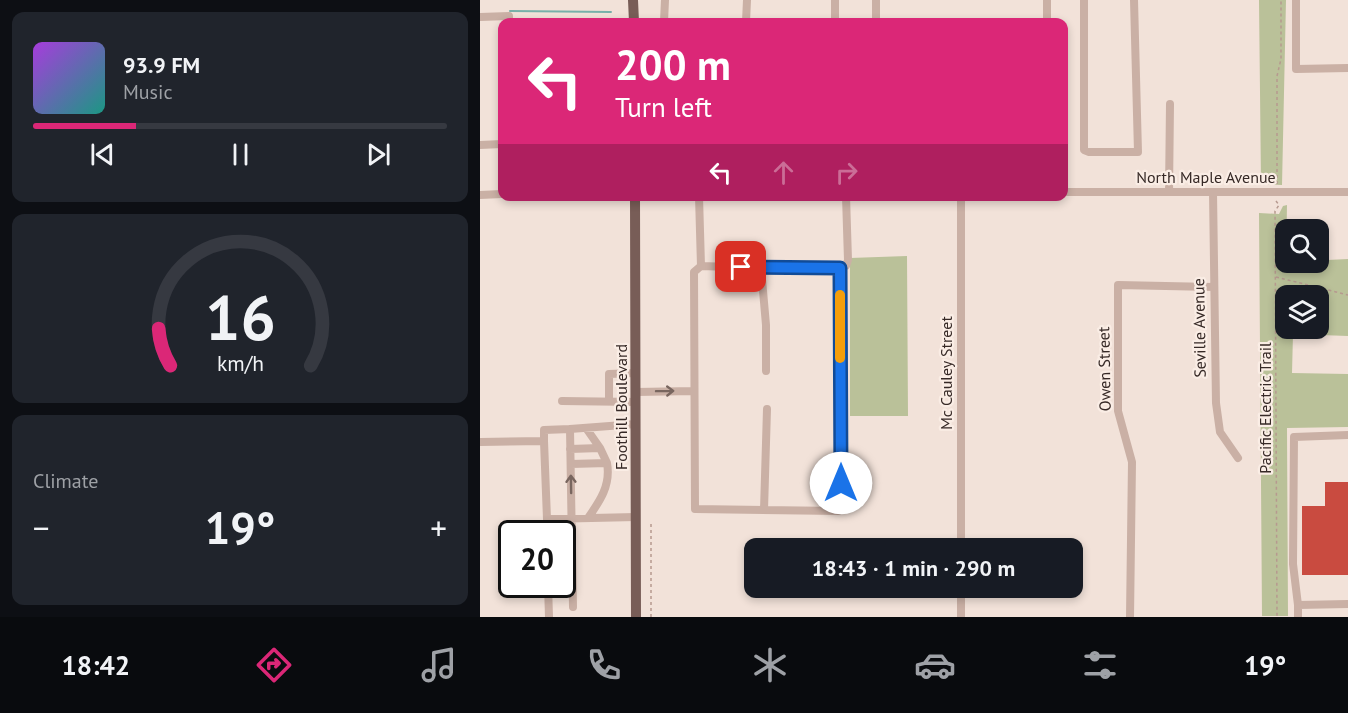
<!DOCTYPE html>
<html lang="en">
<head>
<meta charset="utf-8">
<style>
	:root { --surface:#171b24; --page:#20242c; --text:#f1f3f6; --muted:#9ea1a6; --line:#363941; --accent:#db2777 }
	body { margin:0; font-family:"PT Sans",sans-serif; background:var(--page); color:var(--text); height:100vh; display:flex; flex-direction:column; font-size:22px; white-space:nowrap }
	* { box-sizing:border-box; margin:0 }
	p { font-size:20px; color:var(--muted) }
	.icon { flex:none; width:33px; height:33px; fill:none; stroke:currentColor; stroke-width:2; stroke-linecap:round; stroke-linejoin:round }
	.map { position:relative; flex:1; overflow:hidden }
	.sheet { display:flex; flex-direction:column; gap:12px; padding:12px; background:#0d0f14; width:480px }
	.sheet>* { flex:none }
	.hud { position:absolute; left:18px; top:18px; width:570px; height:183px; border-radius:12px; box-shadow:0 3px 9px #0003; background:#db2777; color:#fff; overflow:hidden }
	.tools { position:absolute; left:795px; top:219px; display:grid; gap:12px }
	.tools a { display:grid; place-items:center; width:54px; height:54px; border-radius:12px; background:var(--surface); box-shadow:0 3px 9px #0003; font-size:30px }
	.speed { position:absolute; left:18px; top:520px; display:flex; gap:12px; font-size:30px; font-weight:700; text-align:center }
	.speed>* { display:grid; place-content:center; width:78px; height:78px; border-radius:50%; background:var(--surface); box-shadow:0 3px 9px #0003; line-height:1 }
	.speed .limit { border:3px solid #111; border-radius:9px; background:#fff; color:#111 }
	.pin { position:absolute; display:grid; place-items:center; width:51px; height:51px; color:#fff; margin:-26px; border-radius:12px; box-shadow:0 3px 9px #0006 }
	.me { position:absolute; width:66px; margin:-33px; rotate:0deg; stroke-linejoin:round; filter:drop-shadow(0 0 4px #0008) }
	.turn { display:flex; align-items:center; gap:21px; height:126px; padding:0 18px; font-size:27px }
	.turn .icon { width:78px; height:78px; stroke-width:2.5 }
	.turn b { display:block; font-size:42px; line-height:51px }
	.lanes { display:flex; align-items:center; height:57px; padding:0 18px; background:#0003; justify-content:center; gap:30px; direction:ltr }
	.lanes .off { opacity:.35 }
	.big { font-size:45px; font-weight:700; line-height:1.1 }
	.sheet .widget { flex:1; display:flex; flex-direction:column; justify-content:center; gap:9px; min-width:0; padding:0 21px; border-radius:12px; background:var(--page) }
	.sheet .dial { align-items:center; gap:0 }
	.dial svg { height:156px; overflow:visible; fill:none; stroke:var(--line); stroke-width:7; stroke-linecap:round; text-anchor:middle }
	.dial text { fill:var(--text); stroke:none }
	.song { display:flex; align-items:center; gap:18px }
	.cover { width:72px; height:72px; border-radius:9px; background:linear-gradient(135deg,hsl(280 70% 55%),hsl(170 70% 35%)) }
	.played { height:6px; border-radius:3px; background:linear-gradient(90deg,var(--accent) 25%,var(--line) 25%) }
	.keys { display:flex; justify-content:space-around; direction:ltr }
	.heat { display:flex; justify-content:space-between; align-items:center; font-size:33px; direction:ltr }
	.trip { position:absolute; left:264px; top:538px; width:339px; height:60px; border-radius:12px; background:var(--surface); box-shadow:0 3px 9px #0003; font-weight:700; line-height:60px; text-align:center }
	.tabs { display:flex; height:96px; justify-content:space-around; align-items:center; background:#090b0e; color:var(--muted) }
	.tabs .icon { width:42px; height:42px }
	.tabs .on { color:var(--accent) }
	.tabs b { font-size:27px; color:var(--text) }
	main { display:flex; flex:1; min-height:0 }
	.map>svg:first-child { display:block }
</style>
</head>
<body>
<main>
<section class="sheet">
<div class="widget">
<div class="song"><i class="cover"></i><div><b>93.9 FM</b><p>Music</p></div></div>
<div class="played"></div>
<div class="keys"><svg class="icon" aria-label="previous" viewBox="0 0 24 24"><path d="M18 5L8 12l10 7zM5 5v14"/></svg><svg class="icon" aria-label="pause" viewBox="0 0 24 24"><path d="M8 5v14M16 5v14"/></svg><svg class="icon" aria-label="next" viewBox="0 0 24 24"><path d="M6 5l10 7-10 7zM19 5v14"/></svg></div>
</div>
<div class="widget dial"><svg viewBox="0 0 100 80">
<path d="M14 69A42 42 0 1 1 86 69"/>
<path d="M14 69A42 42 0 0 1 8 50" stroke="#db2777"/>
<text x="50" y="56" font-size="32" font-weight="700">16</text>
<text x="50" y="72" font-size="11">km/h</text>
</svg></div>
<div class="widget"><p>Climate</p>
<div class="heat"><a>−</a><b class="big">19°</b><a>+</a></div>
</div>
</section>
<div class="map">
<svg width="868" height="617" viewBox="0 0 868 617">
	<rect width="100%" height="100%" fill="#f2e2d9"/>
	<path fill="#bac199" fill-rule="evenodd" d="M 779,0 L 806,0 L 802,185 L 781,184 Z
		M 807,205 L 806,262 L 868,259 L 868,336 L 813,334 L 812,373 L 868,374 L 868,427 L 807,428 L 808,616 L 782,616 L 779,213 L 799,214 L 803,206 ZM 806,296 L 838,296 L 838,328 L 806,328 Z
		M 427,256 L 428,416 L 370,416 L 370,258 Z"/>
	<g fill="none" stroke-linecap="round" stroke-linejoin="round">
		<path stroke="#77b0a9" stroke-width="2" d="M 30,11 L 131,12"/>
	</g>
	<path fill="#c94b40" d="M 845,482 L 868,482 L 868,575 L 822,575 L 822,506 L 845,506 Z"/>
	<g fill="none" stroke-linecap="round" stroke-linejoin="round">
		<path stroke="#b6998f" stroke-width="1.5" stroke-dasharray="3 3" stroke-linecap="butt" d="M 797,184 L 797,76 L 801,59 L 801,0
			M 796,201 L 799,205 L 795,211 L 797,617
			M 796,277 L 868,295
			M 171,617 L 171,523"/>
		<path stroke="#cab0a5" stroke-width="8" d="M 355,0 L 355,22
			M 396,0 L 396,22
			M 567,0 L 567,22
			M 604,0 L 604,150 L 609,152 L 658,152 L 654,0
			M 816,0 L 816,69 L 868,68
			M 0,17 L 29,16 L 29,22
			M 184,22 L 185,0
			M 266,22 L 267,0
			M 0,145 L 22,144
			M 584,192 L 868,192
			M 689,192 L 690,104
			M 733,192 L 736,403 L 740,432 L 758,458
			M 0,195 L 22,194
			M 219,196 L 221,266 L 214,272 L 215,509 L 359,511 L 361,507 L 360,268
			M 221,266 L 281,268
			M 286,371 L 286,325 L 281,268 L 366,266 L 368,260 L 366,196
			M 156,392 L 214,391
			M 129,400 L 129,374 L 156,373
			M 82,401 L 156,402
			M 64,441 L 64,430 L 90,429
			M 0,442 L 64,441 L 67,519
			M 90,449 L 120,448 L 106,428
			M 91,464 L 127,463 L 120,448
			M 284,510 L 287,409
			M 108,518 C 120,501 131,485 127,463
			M 67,534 L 67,519 L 156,517
			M 481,549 L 481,196
			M 68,585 L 69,617
			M 818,605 L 813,564 L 814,437 L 868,435
			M 93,607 L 90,429 L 156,424
			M 481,617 L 481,588
			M 650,617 L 652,462 L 638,411 L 638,285 L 733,287
			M 818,617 L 818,605 L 868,604"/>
		<path stroke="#785d57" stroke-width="10" d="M 153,0 L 154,22
			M 155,196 L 156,617"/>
	</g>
	<defs><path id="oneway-shaft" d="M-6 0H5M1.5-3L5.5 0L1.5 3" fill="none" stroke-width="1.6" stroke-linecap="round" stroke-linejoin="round" transform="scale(1.5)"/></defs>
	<g stroke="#79665f">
		<use href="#oneway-shaft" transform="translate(185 391) rotate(-1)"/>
		<use href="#oneway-shaft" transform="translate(91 484) rotate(-91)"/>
	</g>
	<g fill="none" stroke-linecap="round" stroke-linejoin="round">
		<defs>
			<path id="route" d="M 261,267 L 360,268 L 361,483"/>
		</defs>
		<use href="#route" stroke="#114b97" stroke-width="15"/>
		<use href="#route" stroke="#1a73e8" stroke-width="10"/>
		<path stroke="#f59e0b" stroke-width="10" d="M 360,295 L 360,358"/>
	</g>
	<g text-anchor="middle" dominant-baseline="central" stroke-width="4.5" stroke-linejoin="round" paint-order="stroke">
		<g font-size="16" fill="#362926" stroke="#faede5">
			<text x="726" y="177">North Maple Avenue</text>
			<text transform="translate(719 328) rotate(-91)">Seville Avenue</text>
			<text transform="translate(624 369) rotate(-91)">Owen Street</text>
			<text transform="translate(466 373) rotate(-90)">Mc Cauley Street</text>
			<text transform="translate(141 407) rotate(-90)">Foothill Boulevard</text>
			<text transform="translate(785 408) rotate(-90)">Pacific Electric Trail</text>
		</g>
	</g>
</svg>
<div class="tools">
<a><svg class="icon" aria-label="search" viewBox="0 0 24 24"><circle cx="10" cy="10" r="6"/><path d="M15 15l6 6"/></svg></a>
<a><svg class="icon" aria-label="layers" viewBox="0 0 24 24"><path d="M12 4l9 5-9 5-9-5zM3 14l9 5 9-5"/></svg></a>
</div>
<div class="speed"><div class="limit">20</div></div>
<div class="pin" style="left:261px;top:267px;background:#d93025"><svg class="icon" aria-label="arrive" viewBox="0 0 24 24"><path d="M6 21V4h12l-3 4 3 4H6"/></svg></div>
<svg class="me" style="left:361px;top:483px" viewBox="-20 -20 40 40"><circle r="19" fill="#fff"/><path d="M0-13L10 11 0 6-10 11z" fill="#1a73e8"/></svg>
<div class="trip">18:43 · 1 min · 290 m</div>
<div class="hud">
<div class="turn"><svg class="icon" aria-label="left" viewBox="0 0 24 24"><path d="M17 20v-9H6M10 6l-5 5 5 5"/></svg><div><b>200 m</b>Turn left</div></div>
<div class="lanes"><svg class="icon" aria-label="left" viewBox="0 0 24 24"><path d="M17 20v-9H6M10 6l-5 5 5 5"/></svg><svg class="icon off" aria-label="ahead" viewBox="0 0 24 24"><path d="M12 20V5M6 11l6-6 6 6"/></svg><svg class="icon off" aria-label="right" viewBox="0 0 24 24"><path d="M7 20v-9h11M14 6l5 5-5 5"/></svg></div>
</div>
</div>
</main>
<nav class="tabs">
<b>18:42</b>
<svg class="icon on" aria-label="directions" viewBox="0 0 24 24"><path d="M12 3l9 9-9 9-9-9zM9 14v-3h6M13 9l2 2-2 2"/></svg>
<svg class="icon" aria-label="music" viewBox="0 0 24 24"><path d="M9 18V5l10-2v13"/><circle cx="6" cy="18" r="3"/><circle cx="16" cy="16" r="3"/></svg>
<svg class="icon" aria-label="phone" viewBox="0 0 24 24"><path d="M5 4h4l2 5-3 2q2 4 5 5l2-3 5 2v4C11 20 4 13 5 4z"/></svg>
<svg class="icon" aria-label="climate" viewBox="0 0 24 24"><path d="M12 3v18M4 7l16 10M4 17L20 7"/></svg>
<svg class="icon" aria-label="car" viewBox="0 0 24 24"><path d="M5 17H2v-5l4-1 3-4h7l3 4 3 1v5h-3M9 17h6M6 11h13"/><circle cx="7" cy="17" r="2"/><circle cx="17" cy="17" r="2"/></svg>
<svg class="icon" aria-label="filters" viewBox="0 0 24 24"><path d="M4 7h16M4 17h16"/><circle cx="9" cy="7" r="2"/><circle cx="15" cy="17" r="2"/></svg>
<b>19°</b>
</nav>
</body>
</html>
